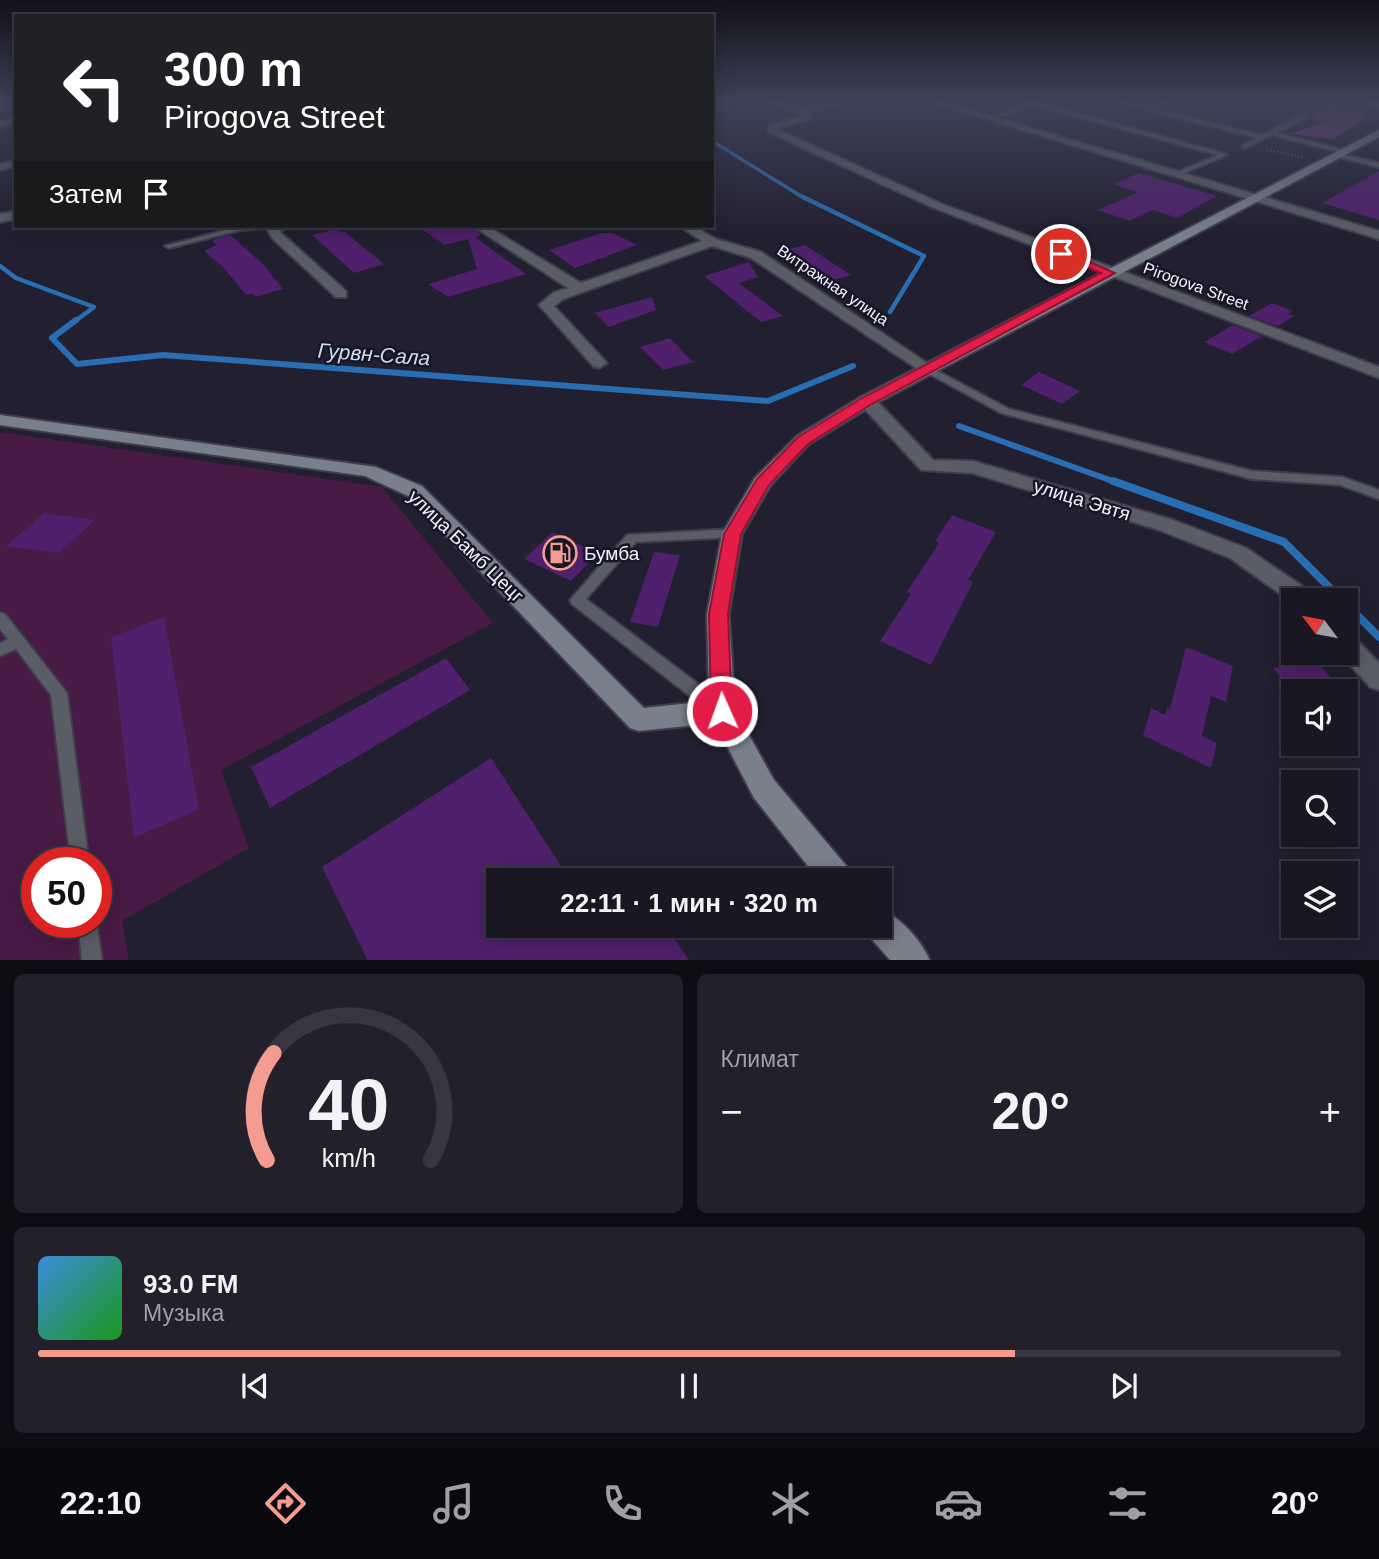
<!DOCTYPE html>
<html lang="ru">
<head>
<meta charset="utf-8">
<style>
	:root { --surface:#1a1724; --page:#23202c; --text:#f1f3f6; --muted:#9f9fa6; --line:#383641; --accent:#f59c90 }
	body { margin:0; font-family:Arial,sans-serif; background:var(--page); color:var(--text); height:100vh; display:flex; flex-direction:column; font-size:26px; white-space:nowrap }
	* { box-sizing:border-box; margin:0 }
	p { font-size:23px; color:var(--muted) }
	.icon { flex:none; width:38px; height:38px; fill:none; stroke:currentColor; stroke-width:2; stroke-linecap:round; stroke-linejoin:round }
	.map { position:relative; height:960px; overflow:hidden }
	.side { display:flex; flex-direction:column; gap:14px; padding:14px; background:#0e0d14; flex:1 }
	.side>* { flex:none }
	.banner { position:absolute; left:14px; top:14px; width:700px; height:214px; border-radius:0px; box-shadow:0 4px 18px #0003,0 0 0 2px var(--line); background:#202124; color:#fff; overflow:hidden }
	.needle { width:46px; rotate:302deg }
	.fabs { position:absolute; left:1281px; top:588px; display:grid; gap:14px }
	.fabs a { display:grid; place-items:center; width:77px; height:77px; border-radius:0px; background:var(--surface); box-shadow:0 4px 18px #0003,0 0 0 2px var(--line); font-size:35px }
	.speed { position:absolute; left:21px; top:847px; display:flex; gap:14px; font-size:35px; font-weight:700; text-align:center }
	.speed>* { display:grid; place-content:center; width:91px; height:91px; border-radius:50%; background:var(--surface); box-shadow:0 4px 18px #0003,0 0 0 2px var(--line); line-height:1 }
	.speed .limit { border:10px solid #d22; background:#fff; color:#111 }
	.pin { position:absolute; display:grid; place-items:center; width:60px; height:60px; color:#fff; margin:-30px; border:4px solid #fff; border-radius:50%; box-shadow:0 2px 7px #0007 }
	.me { position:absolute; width:77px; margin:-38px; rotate:358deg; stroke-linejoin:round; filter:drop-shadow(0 0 5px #0008) }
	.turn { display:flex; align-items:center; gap:24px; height:147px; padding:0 35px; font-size:32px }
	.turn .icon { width:91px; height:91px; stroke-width:2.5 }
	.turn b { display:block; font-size:49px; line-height:60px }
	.then { display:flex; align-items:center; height:66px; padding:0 35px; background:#0003; gap:14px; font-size:26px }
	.big { font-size:52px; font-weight:800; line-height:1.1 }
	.side .widget { flex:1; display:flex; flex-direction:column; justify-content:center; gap:10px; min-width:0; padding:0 24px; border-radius:10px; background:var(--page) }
	.side .dial { align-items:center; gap:0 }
	.dial svg { height:182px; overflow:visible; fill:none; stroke:var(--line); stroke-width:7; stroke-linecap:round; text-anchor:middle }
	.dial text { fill:var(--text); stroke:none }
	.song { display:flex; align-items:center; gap:21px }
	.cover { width:84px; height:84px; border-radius:10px; background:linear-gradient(135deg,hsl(210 70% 55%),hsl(120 70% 35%)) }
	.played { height:7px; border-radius:4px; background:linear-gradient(90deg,var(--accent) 75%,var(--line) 75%) }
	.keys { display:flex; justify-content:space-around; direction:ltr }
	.heat { display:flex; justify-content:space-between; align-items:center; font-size:38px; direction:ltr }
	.side .tiles { flex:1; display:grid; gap:14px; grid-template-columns:1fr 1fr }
	.widget:last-child { grid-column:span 2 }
	.trip { position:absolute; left:486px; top:868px; width:406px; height:70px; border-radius:0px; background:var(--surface); box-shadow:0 4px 18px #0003,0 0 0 2px var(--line); font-weight:800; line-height:70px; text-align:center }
	.tab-bar { display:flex; height:112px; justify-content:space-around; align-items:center; background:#0a090e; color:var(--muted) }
	.tab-bar .icon { width:49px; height:49px }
	.tab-bar .on { color:var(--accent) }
	.tab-bar b { font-size:32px; color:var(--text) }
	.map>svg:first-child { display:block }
</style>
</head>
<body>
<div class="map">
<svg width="1379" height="961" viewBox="0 0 1379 961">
	<rect width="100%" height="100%" fill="#221f30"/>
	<path fill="#481a46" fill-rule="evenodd" d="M 0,432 L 382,487 L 493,623 L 221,770 L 249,848 L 122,921 L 129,960 L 0,961 ZM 37,863 L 96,863 L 96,922 L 37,922 Z"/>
	<path fill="#753071" d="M 1329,107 L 1363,115 L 1365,119 L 1333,139 L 1289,134 L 1324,122 L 1311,118 L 1314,112 Z"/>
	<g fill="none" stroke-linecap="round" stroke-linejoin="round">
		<path stroke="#276eb2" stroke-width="3.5" d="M 712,141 L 804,198"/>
		<path stroke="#276eb2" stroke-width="4.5" d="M 801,196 L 924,256 L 890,312
			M 0,266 L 16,278 L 94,307 L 74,322"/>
		<path stroke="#276eb2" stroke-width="6" d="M 76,320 L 52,338 L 77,364 L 163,355 L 768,401 L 853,366
			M 959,426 L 1118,483"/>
		<path stroke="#276eb2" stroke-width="8" d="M 1113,481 L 1284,542 L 1342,600
			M 1346,604 L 1379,637"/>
	</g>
	<path fill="#4f206b" d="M 1379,171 L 1379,220 L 1322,203 Z
		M 1139,173 L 1217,196 L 1177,218 L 1153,210 L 1129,221 L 1098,210 L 1138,192 L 1113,184 Z
		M 417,226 L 471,226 L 481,235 L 475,237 L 526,274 L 448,297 L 428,284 L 477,269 L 468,239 L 445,245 Z
		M 333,230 L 345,232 L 384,264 L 354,273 L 312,235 Z
		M 602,233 L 613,233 L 637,245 L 575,268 L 549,250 Z
		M 230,235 L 263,264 L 283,289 L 255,297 L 252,294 L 246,295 L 225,269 L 204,251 L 217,245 L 212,240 Z
		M 805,245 L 851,275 L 822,284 L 774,253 Z
		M 749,262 L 758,277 L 739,283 L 783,316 L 761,322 L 704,276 Z
		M 652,297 L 656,310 L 609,327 L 595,313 Z
		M 1272,303 L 1293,311 L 1288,314 L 1294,316 L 1278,326 L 1249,316 Z
		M 1233,325 L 1262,336 L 1232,354 L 1204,342 Z
		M 670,338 L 693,362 L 663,370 L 640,347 Z
		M 1039,372 L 1080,391 L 1062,404 L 1021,385 Z
		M 44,513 L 95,520 L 59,553 L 6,546 Z
		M 952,515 L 996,532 L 968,580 L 973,582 L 931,665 L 880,641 L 911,594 L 907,592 L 939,543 L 935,541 Z
		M 552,532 L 598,553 L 571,581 L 524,559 Z
		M 654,552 L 680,555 L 658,627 L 630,622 Z
		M 164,617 L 199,809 L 134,838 L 111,637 Z
		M 1186,647 L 1233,666 L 1226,702 L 1211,696 L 1202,736 L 1217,743 L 1211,768 L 1143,735 L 1151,708 L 1165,715 L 1167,708 L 1170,709 Z
		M 446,658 L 470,690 L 270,808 L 251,767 Z
		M 1319,664 L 1342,691 L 1291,691 L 1273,668 Z
		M 491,758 L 570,880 L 499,880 L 499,926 L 625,926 L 634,939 L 648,926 L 665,926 L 690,961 L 368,961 L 322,867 Z"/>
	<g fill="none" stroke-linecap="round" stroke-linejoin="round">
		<defs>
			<path id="service" d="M 1033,101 L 1226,154 L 1227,155 L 1177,176 L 1174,174 L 1175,173 L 1218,155 L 1033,105 L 994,119 L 989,118 Z
				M 1113,101 C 1124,101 1137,107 1148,106 C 1156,105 1162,101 1171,101 L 1152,108 L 1262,135 L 1305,114 L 1307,117 L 1277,133 L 1346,151 L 1343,153 L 1272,135 L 1245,148 L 1243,147 L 1243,145 L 1257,138 Z
				M 1336,153 L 1379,163 L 1379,167 L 1334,156 L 1334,154 Z
				M 241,226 L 270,226 L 266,228 L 241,230 L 169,248 L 165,246 Z
				M 928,366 L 1009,409 L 1252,471 L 1342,477 L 1379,490 L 1379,499 L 1340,485 L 1252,479 L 1001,413 L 924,371 L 924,367 Z
				M 732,529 L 737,531 L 739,534 L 737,537 L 636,542 L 586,599 L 726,705 L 728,710 L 726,715 L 720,717 L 714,715 L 572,604 L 570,600 L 627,535 Z
				M 0,612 L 5,614 L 67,693 L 89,863 L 71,863 L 51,695 L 16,649 L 0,656 L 0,643 L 8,639 L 0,629 Z
				M 96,918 L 102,961 L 82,961 L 78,922 L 96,922 Z"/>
			<path id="minor" d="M 766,101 L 779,101 L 803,108 L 848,101 L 809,112 L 811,119 L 776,129 L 942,204 L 1379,367 L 1379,378 L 934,208 L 768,132 L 769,125 L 802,116 Z
				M 928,101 L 941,101 L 1379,231 L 1379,239 Z
				M 16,118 L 16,124 L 0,127 L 0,121 Z
				M 16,160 L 16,166 L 0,170 L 0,164 Z
				M 16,211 L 16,219 L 0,222 L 0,214 Z
				M 269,226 L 291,226 L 280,231 L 281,233 L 346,291 L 346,297 L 336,297 L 272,238 L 267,229 Z
				M 473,226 L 487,226 L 581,283 L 702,241 L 679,226 L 693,226 L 716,239 L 761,252 L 936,369 L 934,372 L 922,372 L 751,258 L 712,246 L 563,299 L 554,306 L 607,363 L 599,368 L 593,366 L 539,305 L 553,293 L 568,288 Z
				M 867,396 L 873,397 L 933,460 L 973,461 L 1173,520 L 1246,548 L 1314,594 L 1317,600 L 1293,603 L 1230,558 L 1159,530 L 972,473 L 921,470 L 861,405 L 858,401 L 861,397 Z
				M 1346,635 L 1354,637 L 1379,663 L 1379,690 L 1370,687 L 1339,653 L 1346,653 Z"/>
			<path id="secondary" d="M 1379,130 L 1379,137 L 873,405 L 809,444 L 770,486 L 742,534 L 729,614 L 735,710 L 774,780 L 849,869 L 853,880 L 819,880 L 754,798 L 715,723 L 639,731 L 630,728 L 408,496 L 365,476 L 0,425 L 0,415 L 376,467 L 422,486 L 644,708 L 709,701 L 707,614 L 722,534 L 755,478 L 797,436 L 861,397 Z
				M 880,909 C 900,917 922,941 930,961 L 891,961 L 869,936 L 865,926 L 880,926 Z"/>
			<path id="primary" d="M 1369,101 L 1379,101 L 1379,108 Z"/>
		</defs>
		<use href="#service" stroke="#3f3d4d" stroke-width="4"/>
		<use href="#minor" stroke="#3f3d4d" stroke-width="4"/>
		<use href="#secondary" stroke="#3f3d4d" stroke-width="4"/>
		<use href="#primary" stroke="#3f3d4d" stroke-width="4"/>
		<path stroke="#6c6979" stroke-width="2.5" stroke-dasharray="1 2.5" stroke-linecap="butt" d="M 1304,101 L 1365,114 L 1370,120 L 1365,123
			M 1343,101 L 1362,112
			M 1267,150 L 1303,157"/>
		<use href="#service" fill="#5a5d66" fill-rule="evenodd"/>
		<use href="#minor" fill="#5a5d66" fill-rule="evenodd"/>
		<use href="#secondary" fill="#7a7f8c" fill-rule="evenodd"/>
		<use href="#primary" fill="#9298aa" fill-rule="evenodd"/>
	</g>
	<linearGradient id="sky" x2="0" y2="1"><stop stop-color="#13111a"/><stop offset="0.43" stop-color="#3e4259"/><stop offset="1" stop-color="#3e4259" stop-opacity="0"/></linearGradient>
	<rect width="1379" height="235" fill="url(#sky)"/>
	<path fill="#e11d48" stroke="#92132f" stroke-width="2" d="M 1057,251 L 1065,251 L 1115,273 L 872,404 L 808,444 L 769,485 L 741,534 L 728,614 L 732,711 L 729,717 L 722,720 L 714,717 L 711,711 L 709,614 L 724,534 L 757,479 L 798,437 L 862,398 L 1101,273 L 1057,256 Z"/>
	<defs>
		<symbol id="fuel-ring" viewBox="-11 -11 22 22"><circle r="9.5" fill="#181626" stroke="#f59c90" stroke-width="1.5"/><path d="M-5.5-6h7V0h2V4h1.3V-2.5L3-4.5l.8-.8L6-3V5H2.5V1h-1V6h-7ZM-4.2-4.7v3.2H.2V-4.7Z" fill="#f59c90"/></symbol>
	</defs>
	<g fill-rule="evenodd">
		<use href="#fuel-ring" x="541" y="534" width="38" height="38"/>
	</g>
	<g text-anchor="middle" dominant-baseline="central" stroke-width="5" stroke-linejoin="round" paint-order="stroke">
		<g font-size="16" fill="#f3f2fe" stroke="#181626">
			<text transform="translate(833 285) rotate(34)">Витражная улица</text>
			<text transform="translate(1196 286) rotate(20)">Pirogova Street</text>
		</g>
		<g font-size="19" fill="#f3f2fe" stroke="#181626">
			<text transform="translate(1082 500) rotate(17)">улица Эвтя</text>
			<text transform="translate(466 546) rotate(44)">улица Бамб Цецг</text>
		</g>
		<g font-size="19" fill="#f3f2fe" stroke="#181626" text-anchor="start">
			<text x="584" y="553">Бумба</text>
		</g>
		<g font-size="21" font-style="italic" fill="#cbdcef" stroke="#181626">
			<text transform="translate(374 354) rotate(4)">Гурвн-Сала</text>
		</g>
	</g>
</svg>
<div class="fabs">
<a><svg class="needle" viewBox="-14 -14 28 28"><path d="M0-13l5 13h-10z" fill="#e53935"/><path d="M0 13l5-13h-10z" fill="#9f9fa6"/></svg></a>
<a><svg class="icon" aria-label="sound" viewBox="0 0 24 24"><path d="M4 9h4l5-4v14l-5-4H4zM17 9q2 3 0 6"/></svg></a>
<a><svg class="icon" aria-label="search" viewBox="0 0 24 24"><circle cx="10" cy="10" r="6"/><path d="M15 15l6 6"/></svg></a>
<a><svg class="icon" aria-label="layers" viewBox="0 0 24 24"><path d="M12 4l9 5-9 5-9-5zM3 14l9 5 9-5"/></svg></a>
</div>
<div class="speed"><div class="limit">50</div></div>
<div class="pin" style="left:1061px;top:254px;background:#d93025"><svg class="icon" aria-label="arrive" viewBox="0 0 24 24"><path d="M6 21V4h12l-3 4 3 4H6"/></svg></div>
<svg class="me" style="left:722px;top:711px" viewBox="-20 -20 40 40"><circle r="17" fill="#e11d48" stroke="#fff" stroke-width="3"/><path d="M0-11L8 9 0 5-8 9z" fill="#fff"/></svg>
<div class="trip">22:11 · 1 мин · 320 m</div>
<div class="banner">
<div class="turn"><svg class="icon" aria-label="left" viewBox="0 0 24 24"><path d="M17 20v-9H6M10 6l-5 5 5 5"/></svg><div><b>300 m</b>Pirogova Street</div></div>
<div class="then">Затем<svg class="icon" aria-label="arrive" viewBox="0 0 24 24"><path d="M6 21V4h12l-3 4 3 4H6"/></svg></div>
</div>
</div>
<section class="side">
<div class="tiles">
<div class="widget dial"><svg viewBox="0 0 100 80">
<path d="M14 69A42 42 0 1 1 86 69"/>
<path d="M14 69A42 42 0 0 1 17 22" stroke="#f59c90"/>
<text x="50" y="56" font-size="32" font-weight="700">40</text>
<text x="50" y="72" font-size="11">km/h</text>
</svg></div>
<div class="widget"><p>Климат</p>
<div class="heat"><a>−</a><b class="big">20°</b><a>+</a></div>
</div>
<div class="widget">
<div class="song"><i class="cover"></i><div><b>93.0 FM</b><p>Музыка</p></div></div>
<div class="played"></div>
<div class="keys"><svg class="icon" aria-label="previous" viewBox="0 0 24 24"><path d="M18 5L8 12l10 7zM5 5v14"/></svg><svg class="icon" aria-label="pause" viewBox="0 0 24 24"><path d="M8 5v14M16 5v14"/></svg><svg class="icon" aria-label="next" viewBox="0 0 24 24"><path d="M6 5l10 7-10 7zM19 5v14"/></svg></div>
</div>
</div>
</section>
<nav class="tab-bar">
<b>22:10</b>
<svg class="icon on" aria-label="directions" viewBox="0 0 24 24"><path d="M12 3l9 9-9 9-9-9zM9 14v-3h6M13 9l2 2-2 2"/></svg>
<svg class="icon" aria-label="music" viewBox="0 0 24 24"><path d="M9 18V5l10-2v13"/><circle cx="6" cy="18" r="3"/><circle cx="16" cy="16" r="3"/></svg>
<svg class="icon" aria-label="phone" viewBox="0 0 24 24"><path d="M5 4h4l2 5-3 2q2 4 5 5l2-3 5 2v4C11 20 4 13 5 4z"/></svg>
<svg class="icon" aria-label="climate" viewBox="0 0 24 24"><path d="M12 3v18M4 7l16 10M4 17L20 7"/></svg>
<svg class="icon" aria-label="car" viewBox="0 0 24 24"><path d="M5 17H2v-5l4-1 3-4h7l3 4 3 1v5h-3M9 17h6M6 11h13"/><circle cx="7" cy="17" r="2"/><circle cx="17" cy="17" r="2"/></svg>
<svg class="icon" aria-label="filters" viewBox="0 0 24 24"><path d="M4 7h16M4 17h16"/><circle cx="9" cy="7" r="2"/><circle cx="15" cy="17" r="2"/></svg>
<b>20°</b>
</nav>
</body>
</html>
